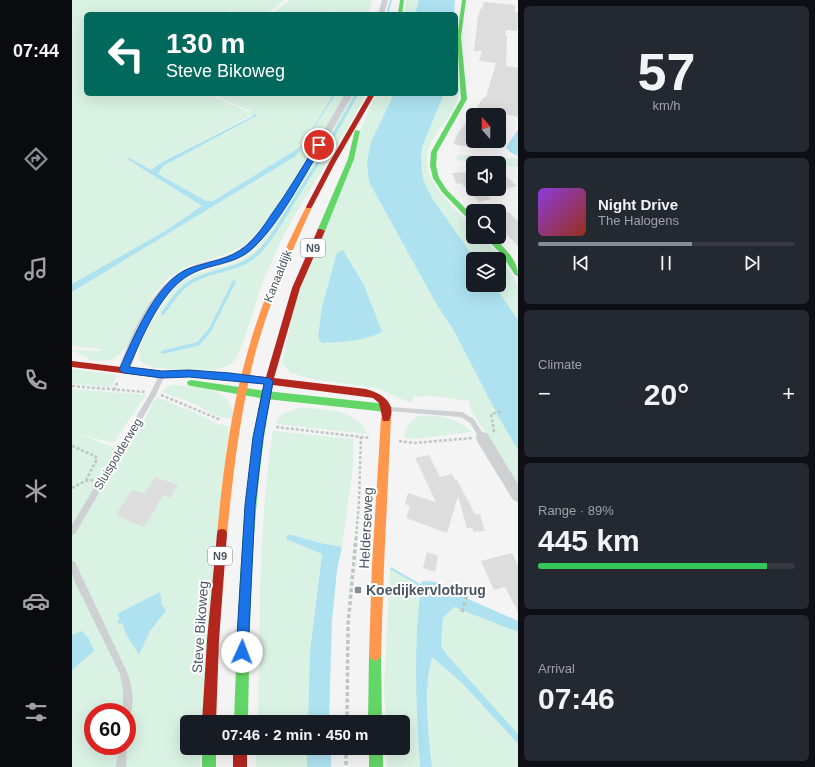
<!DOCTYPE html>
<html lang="en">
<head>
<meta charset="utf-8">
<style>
	:root { --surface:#171b24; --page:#242831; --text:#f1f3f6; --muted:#9ea1a6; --line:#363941; --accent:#868d94 }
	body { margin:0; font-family:Arial,sans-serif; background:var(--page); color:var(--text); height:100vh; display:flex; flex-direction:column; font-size:15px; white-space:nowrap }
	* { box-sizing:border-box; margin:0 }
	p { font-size:13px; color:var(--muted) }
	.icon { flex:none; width:22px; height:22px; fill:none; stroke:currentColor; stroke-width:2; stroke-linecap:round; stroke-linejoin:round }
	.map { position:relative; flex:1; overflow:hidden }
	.panel { display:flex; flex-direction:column; gap:6px; padding:6px; background:#0d0f14; width:297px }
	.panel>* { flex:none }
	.top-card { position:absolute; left:12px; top:12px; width:374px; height:84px; border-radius:6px; box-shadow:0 4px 16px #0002; background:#00695c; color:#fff; overflow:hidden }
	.needle { width:26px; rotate:340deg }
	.fabs { position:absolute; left:394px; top:108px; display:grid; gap:8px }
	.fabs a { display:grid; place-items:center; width:40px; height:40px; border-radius:6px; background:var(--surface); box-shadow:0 4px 16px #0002; font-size:20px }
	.speed { position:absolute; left:12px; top:703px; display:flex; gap:8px; font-size:20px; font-weight:700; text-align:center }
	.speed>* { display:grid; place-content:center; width:52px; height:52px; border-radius:50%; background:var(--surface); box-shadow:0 4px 16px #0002; line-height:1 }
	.speed .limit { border:6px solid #d22; background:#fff; color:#111 }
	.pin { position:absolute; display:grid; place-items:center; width:34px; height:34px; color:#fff; margin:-17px; border:2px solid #fff; border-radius:50%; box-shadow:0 1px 4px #0007 }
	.me { position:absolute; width:44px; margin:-22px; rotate:2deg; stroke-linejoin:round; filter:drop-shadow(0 0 3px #0008) }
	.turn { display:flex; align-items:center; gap:14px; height:84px; padding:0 16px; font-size:18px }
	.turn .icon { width:52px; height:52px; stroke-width:2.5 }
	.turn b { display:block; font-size:28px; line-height:34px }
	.big { font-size:30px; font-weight:700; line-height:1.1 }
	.panel .widget { flex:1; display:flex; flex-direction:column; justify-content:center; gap:6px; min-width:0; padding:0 14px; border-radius:6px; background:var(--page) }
	.panel .dial { align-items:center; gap:0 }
	.dial b { font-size:52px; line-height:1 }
	.song { display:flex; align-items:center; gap:12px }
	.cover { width:48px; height:48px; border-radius:6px; background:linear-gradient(135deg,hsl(270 70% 55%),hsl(10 70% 35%)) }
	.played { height:4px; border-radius:2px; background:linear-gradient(90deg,var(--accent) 60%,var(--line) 60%) }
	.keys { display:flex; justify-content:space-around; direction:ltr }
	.heat { display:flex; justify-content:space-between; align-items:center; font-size:22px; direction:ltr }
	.charge { height:6px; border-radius:3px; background:linear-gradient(90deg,#34c759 89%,var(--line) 0) }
	.trip { position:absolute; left:108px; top:715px; width:230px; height:40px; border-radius:6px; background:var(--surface); box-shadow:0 4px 16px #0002; font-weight:700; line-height:40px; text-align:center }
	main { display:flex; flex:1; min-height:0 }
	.dock { display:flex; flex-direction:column; width:72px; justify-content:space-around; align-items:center; background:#090b0e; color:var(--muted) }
	.dock .icon { width:28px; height:28px }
	.dock .current { color:var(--accent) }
	.dock b { font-size:18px; color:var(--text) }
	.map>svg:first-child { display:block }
</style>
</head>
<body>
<main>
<nav class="dock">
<b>07:44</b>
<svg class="icon current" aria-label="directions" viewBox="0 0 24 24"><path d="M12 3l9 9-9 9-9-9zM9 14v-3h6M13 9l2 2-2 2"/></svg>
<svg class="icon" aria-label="music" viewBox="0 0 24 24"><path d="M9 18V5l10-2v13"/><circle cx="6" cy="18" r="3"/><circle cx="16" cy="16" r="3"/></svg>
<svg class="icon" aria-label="phone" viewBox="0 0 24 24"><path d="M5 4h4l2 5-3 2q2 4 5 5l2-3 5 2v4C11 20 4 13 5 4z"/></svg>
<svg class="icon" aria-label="climate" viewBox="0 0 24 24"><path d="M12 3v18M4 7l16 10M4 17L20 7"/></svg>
<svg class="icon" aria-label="car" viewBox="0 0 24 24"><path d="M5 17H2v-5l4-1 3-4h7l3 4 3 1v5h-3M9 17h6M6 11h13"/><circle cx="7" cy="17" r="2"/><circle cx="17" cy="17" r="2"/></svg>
<svg class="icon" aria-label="filters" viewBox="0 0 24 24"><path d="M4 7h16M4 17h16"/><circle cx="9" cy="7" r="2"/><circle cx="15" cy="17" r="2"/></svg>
</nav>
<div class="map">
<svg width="446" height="767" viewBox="0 0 446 767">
	<rect width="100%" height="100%" fill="#f4f4f4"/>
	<path fill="#d9f2e3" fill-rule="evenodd" d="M 0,0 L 212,0 L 194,14 L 168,14 L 158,10 L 156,11 L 163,14 L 14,14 L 14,94 L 144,94 L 142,97 L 177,112 L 179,111 L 146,97 L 148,94 L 270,94 L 272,96 L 253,131 L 208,203 L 190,227 L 179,238 L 170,246 L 158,253 L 116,266 L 97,277 L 82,294 L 52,351 L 42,359 L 29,361 L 21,361 L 0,350 L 29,351 L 30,349 L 0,346 L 0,292 L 224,156 L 263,95 L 261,95 L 230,146 L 141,201 L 134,202 L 85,174 L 91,166 L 185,115 L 182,114 L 90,162 L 79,170 L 55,159 L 130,206 L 93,231 L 0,284 Z
		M 218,0 L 300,0 L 297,14 L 255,14 L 267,4 L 252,14 L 200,14 Z
		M 334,0 L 347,0 L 343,14 L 332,14 Z
		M 384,65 C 401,117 352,126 355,164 C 357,186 386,212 401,228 L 401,237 L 410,237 L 428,255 L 446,285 L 446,320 L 422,285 L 427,285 L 427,259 L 403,259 L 360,198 L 352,182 L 350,172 L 349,158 L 350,147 L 372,94 L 384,94 Z
		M 281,94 L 294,94 C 272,139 242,180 218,224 C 207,243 199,264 190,284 C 184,300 170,355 160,363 C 145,374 119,370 101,369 C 92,368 77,369 69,362 C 57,349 99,291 110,282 C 137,263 165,272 190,243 Z
		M 304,94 L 322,94 L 299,142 L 297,182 L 365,305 L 382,331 L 426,416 L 446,450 L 446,485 L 400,412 L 397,401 L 360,396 L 341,397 L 339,403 L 304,388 L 239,379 L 219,373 L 210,363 L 225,296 L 282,157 L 289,129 Z
		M 385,155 L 396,155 L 414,158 L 446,158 L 446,167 L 427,165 L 427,163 L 388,161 L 384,159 Z
		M 0,369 L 45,375 L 40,387 L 0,384 Z
		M 102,385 C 125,388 163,386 160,419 L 144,416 L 123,404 L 90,392 L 95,387 Z
		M 0,389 L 74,395 L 41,443 L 7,434 L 53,452 L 85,397 L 124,413 L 145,424 L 157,426 L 130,722 L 115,722 L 115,748 L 129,748 L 128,767 L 0,767 ZM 21,712 L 55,712 L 55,746 L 21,746 Z
		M 230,408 C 247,409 272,409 286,421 C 290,424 293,430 296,434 L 203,424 C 210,412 216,410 230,408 Z
		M 346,416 C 367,415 385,418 400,432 L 341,439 L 332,437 C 334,428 337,421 346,416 Z
		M 201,431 L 282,439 L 281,466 L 270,547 L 248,543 L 220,535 L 215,535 L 250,554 L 238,651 L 236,722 L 186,722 C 188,625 186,527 201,431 Z
		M 318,569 L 349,587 C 341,646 344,708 348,767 L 315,767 L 315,748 L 331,748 L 331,722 L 314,722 L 312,691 Z
		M 382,607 L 446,632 L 446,734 L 376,656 L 369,646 L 371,618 Z
		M 360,657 L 390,683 L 446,744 L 446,767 L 360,767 L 355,724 L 356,683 Z
		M 185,748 L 235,748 L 235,767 L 184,767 Z"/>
	<path fill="#aee2f0" d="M 347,0 L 383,0 L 382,14 L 343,14 Z
		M 322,94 L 372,94 L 350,147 L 349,158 L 350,172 L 352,182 L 360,198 L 403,259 L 401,259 L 401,285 L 422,285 L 446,320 L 446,450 L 426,416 L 382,331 L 365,305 L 297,182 L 295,162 L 299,142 Z
		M 261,95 L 263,95 L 224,156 L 0,292 L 0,284 L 93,231 L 130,206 L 55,159 L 57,158 L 79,170 L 90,162 L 181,116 L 180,115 L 182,114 L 186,115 L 91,166 L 86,174 L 134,201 L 141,201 L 230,146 Z
		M 446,130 L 446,156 L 438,152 L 434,147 Z
		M 271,250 L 292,285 L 310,332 C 292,341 270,342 250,343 L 246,338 L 250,307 L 265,253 Z
		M 215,535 L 220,535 L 248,543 L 270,547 L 265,570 L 260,621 L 257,722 L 236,722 L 238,651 L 250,554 L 214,539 Z
		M 319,567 L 348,584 L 351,581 L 366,582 L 385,594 L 446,621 L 446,632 L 382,607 L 371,618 L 369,646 L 376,656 L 446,734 L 446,744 L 390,683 L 360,657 C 351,693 356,731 360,767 L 348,767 C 344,708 341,646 349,587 L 318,569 Z
		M 88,592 L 90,606 L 92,607 L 94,611 L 78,631 L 67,655 L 54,634 L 50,623 L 46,624 L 45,621 L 48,618 L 45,614 Z
		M 10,631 L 17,639 L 22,651 L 0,670 L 0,635 Z
		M 235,748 L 259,748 L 259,767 L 235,767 Z"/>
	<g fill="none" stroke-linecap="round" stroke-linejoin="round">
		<path stroke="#aee2f0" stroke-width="2" d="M 315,14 L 319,0"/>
		<path stroke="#aee2f0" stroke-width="3" d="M 216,210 L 245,164 L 285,94"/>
		<path stroke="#aee2f0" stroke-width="3.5" d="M 91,313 C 99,303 106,290 117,283 C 136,270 161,272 180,258 C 196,246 206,226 217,209
			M 91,352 L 126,344 L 138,330 L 162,282"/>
	</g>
	<path fill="#ddddde" d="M 412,2 L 443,5 L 443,12 L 446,13 L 445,31 L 434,30 L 433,36 L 435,36 L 434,66 L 446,68 L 446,117 L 405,107 L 412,97 L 414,97 L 424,63 L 407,61 L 410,51 L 402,51 L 406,16 L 409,8 L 410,9 Z
		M 401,113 L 401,148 L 381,144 L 386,133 Z
		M 399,172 L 401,176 L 401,191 L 409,189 L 419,199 L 407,202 L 389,183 L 385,184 L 380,173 Z
		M 435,177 L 445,186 L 427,191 L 427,179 Z
		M 437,212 L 446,221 L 446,246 L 427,227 L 427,215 Z
		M 357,455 L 368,477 L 380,474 L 383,480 L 385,480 L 403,514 L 408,514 L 413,531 L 402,532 L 400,528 L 395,528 L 386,496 L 375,533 L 334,518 L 338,506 L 333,504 L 336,493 L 364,502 L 343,458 Z
		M 83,477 L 106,485 L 98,498 L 91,495 L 72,527 L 44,515 L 60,490 L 73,493 Z
		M 355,552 L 366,556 L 363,572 L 351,568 Z
		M 440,553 L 446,565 L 446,612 L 433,587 L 422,590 L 409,561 Z"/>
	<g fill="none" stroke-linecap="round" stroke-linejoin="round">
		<path stroke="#bcc7c4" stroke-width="2.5" stroke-dasharray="3 2" stroke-linecap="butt" d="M 0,386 L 73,392
			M 42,390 L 46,381
			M 89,395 L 149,420
			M 204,427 L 298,438
			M 422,432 L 419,414 L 428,412 L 426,410
			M 327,441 L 342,443 L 400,438
			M 0,446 L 23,456 L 25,459 L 14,480
			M 0,488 L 13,481 L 21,480
			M 284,539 L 287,501 L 289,437"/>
		<path stroke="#bcc7c4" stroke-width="3.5" stroke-dasharray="4 2.5" stroke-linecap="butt" d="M 390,612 L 395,595
			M 275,722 L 276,625 L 284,538
			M 274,748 L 274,767"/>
		<path fill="#ced0d2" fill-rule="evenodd" d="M 88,373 L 90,373 L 93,375 L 84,395 L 3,534 L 0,535 L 0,525 L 79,392 Z
			M 315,407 L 317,407 L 390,412 L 402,419 L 413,437 L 412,439 L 410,440 L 408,439 L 398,423 L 389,417 L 317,411 L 315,411 L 314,409 Z
			M 0,561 L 3,562 L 56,674 C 60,686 63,703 58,715 L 55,716 L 55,712 L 51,712 L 51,690 L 48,674 L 3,582 L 0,574 Z
			M 55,745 L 55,746 L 54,767 L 44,767 L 47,746 L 55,746 Z"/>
		<path fill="#ced0d2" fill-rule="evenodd" d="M 310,0 L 316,0 L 312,14 L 306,14 Z
			M 273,94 L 281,94 C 265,122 249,149 233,176 C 217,201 202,229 180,250 C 164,265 143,264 124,272 C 96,285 78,317 67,345 C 63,354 61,364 56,373 L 52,374 L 48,373 L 46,370 C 60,333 78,286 116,268 C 130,261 146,260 160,254 C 190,237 208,202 226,174 C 242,147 258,121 273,94 Z
			M 410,432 L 415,433 L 446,484 L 446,502 L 441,500 L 405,441 L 404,437 L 405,433 Z"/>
		<path fill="#63d668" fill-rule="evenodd" d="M 328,0 L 332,0 L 330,14 L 326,14 Z
			M 390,0 L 394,0 L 389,37 L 395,99 L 365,152 L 364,166 L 367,178 L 375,190 L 401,216 L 401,222 L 399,222 L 370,192 L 361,178 L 358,166 L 359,152 L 389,99 L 385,37 Z
			M 283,130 L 288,131 L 282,159 L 253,231 L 249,233 L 246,233 L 245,231 L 276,159 Z
			M 413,237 L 421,237 C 432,248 446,259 446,276 L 443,275 L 430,255 Z
			M 119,380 L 194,391 L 315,404 L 318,405 L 320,408 L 318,411 L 315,412 L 194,399 L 119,386 L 116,385 L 115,383 L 116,381 Z
			M 191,407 L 194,408 L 196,411 C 179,514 178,618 176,722 L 162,722 C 166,618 168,514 186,411 L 188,408 Z
			M 303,649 L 307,651 L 309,655 L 310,722 L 296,722 L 297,655 L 299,651 Z
			M 130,748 L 144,748 L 144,767 L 130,767 Z
			M 297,748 L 311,748 L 311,767 L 297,767 Z"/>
		<path fill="#ff974d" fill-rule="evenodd" d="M 237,205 L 240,207 C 218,255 197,303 183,354 C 168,413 161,474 155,534 L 154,538 L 150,539 L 146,538 L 145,534 C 151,473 158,413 175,354 C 189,303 210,254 234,207 Z
			M 314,414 L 317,415 L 319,418 L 312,565 L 309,655 L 307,659 L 303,661 L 299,659 L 297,655 L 300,565 L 309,418 L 311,415 Z"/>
		<path fill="#b3261e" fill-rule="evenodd" d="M 297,94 L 303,94 L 263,163 L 240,207 L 239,208 L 235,208 L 234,207 L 257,163 Z
			M 246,229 L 249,229 L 253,231 L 228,288 L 202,378 L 294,389 C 309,393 326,403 317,421 L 311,421 L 307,403 L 301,398 L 294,397 L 201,385 L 196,411 L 194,414 L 188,414 L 186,411 L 192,384 L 117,376 L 90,378 L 0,367 L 0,361 L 90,372 L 117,370 L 194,377 L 220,288 Z
			M 150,529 L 154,530 L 155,534 L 147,640 L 144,722 L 130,722 L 135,640 L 145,534 L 146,530 Z
			M 161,748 L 175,748 L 175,767 L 161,767 Z"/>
	</g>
	<path fill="#1a73e8" stroke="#114b97" d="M 245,144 L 251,145 C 231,177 208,223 181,248 C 164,264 143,263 123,272 C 90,286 71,336 57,367 L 90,371 L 117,370 L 158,373 L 197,378 L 201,381 L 191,437 L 183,505 L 176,652 L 174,657 L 170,658 L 166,657 L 164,652 L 173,505 L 181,437 L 192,384 L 117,377 L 90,378 L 52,373 L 47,370 C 61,339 84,280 118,268 C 138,261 157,260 174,246 C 184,237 192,226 199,215 C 216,192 230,167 245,144 Z"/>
	<rect fill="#868d94" stroke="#fff" stroke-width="1.5" x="282" y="586" width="8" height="8" rx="2"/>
	<g text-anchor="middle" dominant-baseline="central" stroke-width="4" stroke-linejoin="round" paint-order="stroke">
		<g fill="#fff" stroke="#808990" stroke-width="1">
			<rect x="229" y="239" width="24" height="18" rx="3"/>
			<rect x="136" y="547" width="24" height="18" rx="3"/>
		</g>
		<g font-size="11" font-weight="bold" fill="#4a5661">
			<text x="241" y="248">N9</text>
			<text x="148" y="556">N9</text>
		</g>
		<g font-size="12" fill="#4a5661" stroke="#fff">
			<text transform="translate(206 276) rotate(-68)">Kanaaldijk</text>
			<text transform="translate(46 454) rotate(-59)">Sluispolderweg</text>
		</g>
		<g font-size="14" fill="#4a5661" stroke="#fff">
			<text transform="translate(294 528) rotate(-87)">Helderseweg</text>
			<text transform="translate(128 627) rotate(-86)">Steve Bikoweg</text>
		</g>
		<g font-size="14" font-weight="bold" fill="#4a5661" stroke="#fff" text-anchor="start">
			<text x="294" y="590">Koedijkervlotbrug</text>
		</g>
	</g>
</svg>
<div class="fabs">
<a><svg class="needle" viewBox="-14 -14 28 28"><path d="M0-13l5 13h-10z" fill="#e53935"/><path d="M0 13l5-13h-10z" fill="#9ea1a6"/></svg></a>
<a><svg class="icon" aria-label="sound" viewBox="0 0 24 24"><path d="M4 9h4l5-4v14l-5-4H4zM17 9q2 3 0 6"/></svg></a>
<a><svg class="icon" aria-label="search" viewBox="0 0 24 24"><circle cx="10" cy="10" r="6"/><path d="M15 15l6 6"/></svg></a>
<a><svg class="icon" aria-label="layers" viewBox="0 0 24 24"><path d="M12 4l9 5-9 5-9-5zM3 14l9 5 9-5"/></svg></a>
</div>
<div class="speed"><div class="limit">60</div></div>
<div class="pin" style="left:247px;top:145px;background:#d93025"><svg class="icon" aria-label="arrive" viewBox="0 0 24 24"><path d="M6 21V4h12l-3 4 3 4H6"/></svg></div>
<svg class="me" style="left:170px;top:652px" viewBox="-20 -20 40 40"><circle r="19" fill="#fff"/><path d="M0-13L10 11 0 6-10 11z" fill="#1a73e8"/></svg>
<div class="trip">07:46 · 2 min · 450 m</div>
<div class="top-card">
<div class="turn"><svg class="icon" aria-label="left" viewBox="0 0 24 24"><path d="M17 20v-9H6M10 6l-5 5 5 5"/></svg><div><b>130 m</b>Steve Bikoweg</div></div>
</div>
</div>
<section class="panel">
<div class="widget dial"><b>57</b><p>km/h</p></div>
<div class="widget">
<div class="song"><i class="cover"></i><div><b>Night Drive</b><p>The Halogens</p></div></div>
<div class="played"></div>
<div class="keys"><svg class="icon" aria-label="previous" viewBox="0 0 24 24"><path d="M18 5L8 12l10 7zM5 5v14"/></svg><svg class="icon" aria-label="pause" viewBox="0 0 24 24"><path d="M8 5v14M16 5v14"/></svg><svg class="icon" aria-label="next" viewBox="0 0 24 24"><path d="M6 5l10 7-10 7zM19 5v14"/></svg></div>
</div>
<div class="widget"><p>Climate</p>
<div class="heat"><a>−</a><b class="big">20°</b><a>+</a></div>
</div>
<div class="widget"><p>Range · 89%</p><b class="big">445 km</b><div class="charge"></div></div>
<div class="widget"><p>Arrival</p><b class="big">07:46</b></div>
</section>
</main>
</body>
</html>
